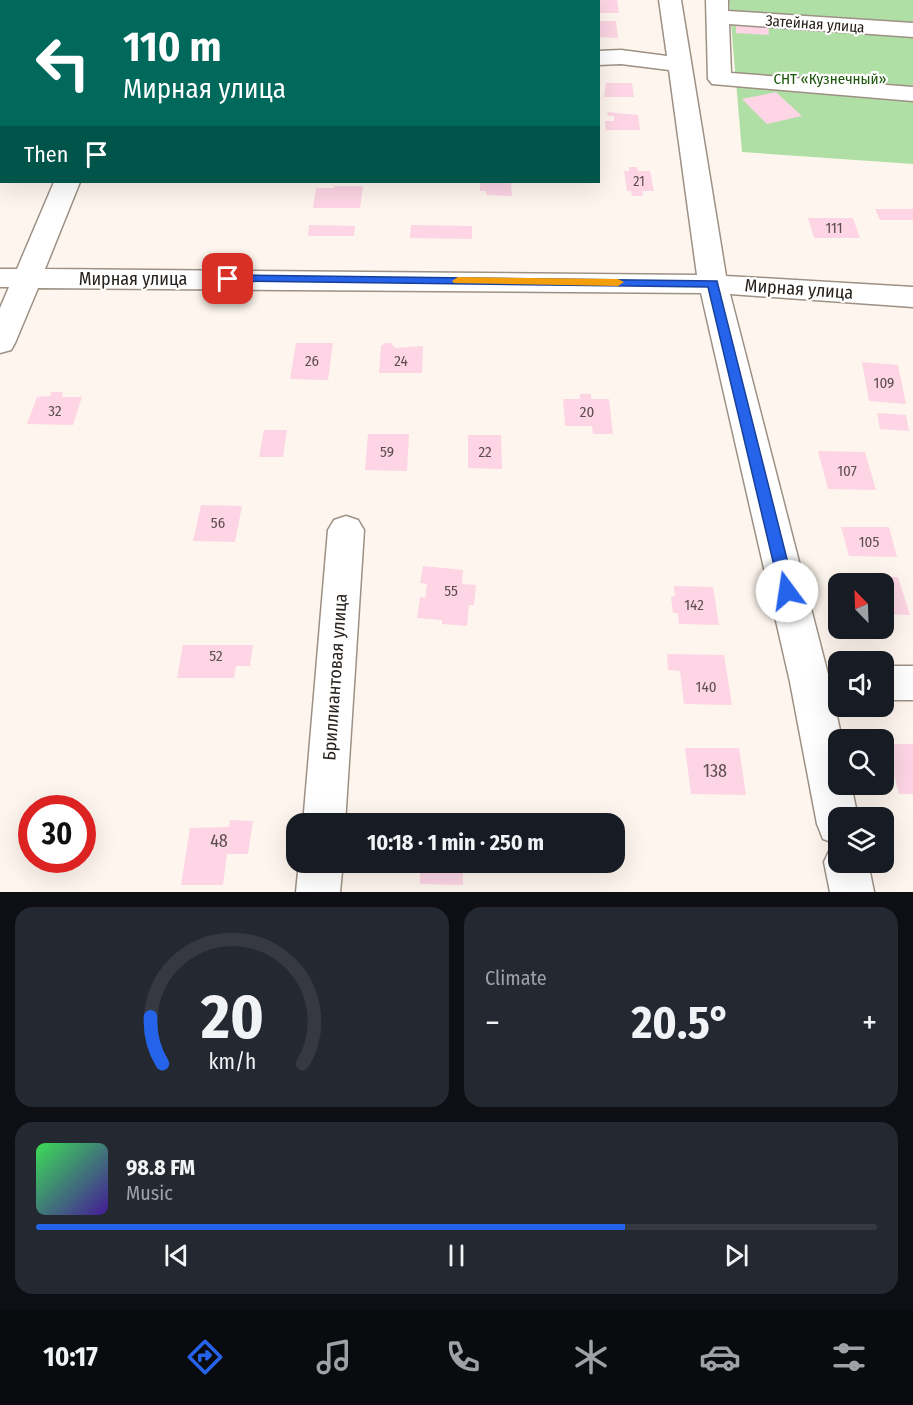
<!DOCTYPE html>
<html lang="en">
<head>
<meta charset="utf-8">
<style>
	:root { --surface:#171b24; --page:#242831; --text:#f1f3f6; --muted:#9ea1a6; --line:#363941; --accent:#2563eb }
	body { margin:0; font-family:"Fira Sans Condensed",sans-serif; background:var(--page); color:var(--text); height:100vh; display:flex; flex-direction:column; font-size:22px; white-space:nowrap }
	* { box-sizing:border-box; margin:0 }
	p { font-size:20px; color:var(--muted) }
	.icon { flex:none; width:33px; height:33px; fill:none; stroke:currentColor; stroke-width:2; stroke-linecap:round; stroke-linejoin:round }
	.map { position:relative; height:892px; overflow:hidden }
	.side { display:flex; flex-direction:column; gap:15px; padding:15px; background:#0d0f14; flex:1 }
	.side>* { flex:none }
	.guide { position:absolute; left:0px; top:0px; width:600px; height:183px; box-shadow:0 6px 24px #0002; background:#00695c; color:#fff; overflow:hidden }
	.needle { width:39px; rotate:337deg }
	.tools { position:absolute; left:828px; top:573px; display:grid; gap:12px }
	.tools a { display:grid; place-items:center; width:66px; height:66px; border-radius:12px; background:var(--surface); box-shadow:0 6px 24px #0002; font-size:30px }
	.speed { position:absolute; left:18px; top:795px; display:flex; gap:12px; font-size:30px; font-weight:700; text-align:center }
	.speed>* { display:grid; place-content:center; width:78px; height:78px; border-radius:50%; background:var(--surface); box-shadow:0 6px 24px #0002; line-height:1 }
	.speed .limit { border:9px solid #d22; background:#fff; color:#111 }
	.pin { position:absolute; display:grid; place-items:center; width:51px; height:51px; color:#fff; margin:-26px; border-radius:12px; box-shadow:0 3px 9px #0006 }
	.me { position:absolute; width:66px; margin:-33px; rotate:346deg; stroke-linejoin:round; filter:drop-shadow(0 0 4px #0008) }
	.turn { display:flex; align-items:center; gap:21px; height:126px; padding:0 24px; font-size:27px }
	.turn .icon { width:78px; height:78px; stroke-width:2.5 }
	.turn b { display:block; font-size:42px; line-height:51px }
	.then { display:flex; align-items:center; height:57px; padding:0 24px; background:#0003; gap:12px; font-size:22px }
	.big { font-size:45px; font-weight:700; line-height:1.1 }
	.side .tile { flex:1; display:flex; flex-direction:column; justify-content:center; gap:9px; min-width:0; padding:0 21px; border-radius:18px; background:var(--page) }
	.side .dial { align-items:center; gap:0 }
	.dial svg { height:156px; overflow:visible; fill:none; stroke:var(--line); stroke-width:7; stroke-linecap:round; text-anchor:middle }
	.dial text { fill:var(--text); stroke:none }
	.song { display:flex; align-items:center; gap:18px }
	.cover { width:72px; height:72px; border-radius:9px; background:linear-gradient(135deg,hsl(130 70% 55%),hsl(260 70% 35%)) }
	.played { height:6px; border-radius:3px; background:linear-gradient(90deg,var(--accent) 70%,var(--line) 70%) }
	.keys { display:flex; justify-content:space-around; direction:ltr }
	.heat { display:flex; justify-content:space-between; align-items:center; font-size:33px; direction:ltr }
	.side .tiles { flex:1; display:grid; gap:15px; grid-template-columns:1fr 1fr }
	.tile:last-child { grid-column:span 2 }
	.trip { position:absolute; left:286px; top:813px; width:339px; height:60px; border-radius:18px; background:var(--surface); box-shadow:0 6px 24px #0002; font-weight:700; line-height:60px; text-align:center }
	.dock { display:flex; height:96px; justify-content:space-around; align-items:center; background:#090b0e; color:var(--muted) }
	.dock .icon { width:42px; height:42px }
	.dock .current { color:var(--accent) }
	.dock b { font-size:27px; color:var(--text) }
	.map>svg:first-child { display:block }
</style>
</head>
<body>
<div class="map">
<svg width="913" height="892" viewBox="0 0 913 892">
	<rect width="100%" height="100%" fill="#fef6ee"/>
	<path fill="#b0dfa5" d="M 729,0 L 913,0 L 913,164 L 742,152 Z"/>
	<path fill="#fdd5e4" d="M 598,0 L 617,0 L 619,13 L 598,13 Z
		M 598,21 L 616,21 L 618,38 L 598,37 Z
		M 736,23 L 768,25 L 769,35 L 736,33 Z
		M 606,83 L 632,83 L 634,97 L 604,97 Z
		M 776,92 L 802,116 L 767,124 L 742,99 Z
		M 607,112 L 638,115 L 640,130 L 606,130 L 605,121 L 614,121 L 614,116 L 608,116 Z
		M 629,167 L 637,167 L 638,171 L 650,171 L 654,191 L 642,191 L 643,196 L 632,196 L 631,191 L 627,191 L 624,171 L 629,171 Z
		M 486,182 L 511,182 L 512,196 L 486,195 L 486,191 L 480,191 L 480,183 Z
		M 334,186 L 363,186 L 360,208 L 313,208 L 316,188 L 334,188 Z
		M 875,209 L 913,209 L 913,220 L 880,220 Z
		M 808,218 L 853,218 L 860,238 L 814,238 Z
		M 309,225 L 355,226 L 354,236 L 308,236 Z
		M 411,225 L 472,226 L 472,239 L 410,238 Z
		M 296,343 L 333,343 L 328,380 L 290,379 Z
		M 385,343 L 391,343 L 395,348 L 423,346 L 422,373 L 379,373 L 381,346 Z
		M 862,362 L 898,365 L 906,404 L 869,401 Z
		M 51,392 L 63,392 L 62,397 L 82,397 L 73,425 L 27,424 L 37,397 L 50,396 Z
		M 580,394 L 591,394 L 591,399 L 609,399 L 613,434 L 593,434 L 592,426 L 565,426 L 563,399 L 580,399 Z
		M 877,413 L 906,415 L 909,431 L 880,429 Z
		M 264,430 L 287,430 L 283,457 L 259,457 Z
		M 368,434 L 409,434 L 407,471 L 365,470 Z
		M 468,435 L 501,435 L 502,469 L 468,468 Z
		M 818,451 L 865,452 L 876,490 L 828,489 Z
		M 201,505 L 242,506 L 235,542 L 193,541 Z
		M 841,527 L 889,527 L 897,557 L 849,556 Z
		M 423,566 L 463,570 L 462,584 L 476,585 L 474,605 L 469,605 L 467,626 L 442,624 L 442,620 L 417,618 L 420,597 L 425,598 L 427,584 L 420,583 Z
		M 854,577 L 898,577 L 910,615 L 884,614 L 884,584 L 856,584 Z
		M 674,586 L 713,587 L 719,625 L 679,624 L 678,613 L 673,613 L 671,597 L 675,596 Z
		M 183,645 L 253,645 L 250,666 L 236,666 L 234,678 L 177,678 Z
		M 667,654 L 724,655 L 732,705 L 684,704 L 680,671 L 668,670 Z
		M 886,744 L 913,744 L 913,794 L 899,794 Z
		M 685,748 L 739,748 L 746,795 L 691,794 Z
		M 230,820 L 253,821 L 248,854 L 227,854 L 223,885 L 181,885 L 190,828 L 229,827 Z
		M 420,862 L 463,862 L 463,885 L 420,884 Z"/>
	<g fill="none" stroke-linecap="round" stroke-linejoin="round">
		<defs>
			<path id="minor" d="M 131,0 L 153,0 L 131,2 Z
				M 659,0 L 681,0 L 726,276 L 913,287 L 913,307 L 730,294 L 830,682 L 842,740 L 838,740 L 838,784 L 851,784 L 858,818 L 838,818 L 838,862 L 868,862 L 874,892 L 830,892 L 824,862 L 831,847 L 837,844 L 823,839 L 817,824 L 790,682 L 701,293 L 38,288 L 15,343 L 11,350 L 0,353 L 0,308 L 9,287 L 0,287 L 0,269 L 17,269 L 54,182 L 80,182 L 45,269 L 697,275 L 669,70 L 621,64 L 598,65 L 598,51 L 621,50 L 667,56 Z
				M 706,0 L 728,0 L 728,11 L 913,23 L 913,37 L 729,24 L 731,73 L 913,87 L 913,101 L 712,84 L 708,79 Z
				M 0,47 L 2,47 L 2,61 L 0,61 Z
				M 346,516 L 358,520 L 364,530 L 345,824 L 303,824 L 328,530 L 334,520 Z
				M 884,666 L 913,666 L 913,700 L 884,700 Z
				M 299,862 L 343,862 L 340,892 L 296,892 Z"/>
		</defs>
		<use href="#minor" stroke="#9d9084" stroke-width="3"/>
		<use href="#minor" fill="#fff" fill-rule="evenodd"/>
	</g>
	<path fill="#2563eb" stroke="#184099" stroke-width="1.5" d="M 228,275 L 717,281 L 795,591 L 793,595 L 782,595 L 780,591 L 708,287 L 224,281 L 224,276 Z"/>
	<path fill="#f59e0b" d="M 458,277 L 618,279 L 624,282 L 618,286 L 454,283 L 452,281 Z"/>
	<g text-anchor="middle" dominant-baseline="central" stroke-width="4.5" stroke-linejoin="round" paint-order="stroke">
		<g font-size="14" fill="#5c4e4e">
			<text x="639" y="181">21</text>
		</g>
		<g font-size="15" fill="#26211c" stroke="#fff">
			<text transform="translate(815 24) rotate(4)">Затейная улица</text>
		</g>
		<g font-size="15" fill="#1b5608" stroke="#fff">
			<text x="830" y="79">СНТ «Кузнечный»</text>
		</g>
		<g font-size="15" fill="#5c4e4e">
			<text x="834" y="228">111</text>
			<text x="312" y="361">26</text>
			<text x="401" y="361">24</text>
			<text x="884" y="383">109</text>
			<text x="55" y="411">32</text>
			<text x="587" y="412">20</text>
			<text x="387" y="452">59</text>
			<text x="485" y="452">22</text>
			<text x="847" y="471">107</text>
			<text x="218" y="523">56</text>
			<text x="869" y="542">105</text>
			<text x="451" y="591">55</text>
			<text x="694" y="605">142</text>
			<text x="216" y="656">52</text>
			<text x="706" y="687">140</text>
		</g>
		<g font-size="18" fill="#26211c" stroke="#fff">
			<text x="133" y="279">Мирная улица</text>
			<text transform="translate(799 289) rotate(4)">Мирная улица</text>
			<text transform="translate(335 677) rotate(-86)">Бриллиантовая улица</text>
		</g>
		<g font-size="18" fill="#5c4e4e">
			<text x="715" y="771">138</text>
			<text x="219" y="841">48</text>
		</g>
	</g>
</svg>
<div class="tools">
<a><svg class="needle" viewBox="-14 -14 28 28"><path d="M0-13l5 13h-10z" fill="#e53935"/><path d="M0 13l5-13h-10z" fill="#9ea1a6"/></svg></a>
<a><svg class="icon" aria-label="sound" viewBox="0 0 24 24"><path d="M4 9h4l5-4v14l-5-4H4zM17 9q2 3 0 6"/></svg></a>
<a><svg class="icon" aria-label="search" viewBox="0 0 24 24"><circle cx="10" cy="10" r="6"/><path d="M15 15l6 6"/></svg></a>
<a><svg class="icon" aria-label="layers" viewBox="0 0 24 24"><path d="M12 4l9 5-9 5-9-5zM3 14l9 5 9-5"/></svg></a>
</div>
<div class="speed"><div class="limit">30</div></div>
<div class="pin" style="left:228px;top:279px;background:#d93025"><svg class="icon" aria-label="arrive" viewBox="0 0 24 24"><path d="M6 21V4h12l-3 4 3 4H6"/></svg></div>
<svg class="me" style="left:787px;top:591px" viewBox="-20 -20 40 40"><circle r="19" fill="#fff"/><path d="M0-13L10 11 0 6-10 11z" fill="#2563eb"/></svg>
<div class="trip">10:18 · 1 min · 250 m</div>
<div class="guide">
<div class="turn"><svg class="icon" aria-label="left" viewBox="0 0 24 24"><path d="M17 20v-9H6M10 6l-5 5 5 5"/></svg><div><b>110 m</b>Мирная улица</div></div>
<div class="then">Then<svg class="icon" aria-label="arrive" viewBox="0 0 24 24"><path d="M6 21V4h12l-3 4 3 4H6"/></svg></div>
</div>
</div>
<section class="side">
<div class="tiles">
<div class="tile dial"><svg viewBox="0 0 100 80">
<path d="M14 69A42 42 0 1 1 86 69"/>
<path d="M14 69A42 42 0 0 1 8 45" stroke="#2563eb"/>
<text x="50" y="56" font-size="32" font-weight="700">20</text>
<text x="50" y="72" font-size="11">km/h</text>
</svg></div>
<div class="tile"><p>Climate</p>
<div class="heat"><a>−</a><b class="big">20.5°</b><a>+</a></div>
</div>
<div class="tile">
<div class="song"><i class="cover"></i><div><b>98.8 FM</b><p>Music</p></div></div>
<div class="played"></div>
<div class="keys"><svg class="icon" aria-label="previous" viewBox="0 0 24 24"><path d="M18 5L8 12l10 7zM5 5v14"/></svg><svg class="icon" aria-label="pause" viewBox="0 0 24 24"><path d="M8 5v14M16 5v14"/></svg><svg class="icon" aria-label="next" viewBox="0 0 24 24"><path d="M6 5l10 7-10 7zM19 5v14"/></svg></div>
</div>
</div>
</section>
<nav class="dock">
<b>10:17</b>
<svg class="icon current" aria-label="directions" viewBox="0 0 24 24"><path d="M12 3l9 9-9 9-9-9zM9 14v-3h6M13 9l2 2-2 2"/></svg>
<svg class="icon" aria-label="music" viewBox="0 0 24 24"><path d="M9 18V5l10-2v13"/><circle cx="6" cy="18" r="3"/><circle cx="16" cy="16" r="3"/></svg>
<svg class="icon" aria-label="phone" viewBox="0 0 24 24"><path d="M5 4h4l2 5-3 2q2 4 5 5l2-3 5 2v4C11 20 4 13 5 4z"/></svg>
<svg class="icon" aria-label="climate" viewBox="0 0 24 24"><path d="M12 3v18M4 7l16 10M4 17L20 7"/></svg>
<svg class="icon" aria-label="car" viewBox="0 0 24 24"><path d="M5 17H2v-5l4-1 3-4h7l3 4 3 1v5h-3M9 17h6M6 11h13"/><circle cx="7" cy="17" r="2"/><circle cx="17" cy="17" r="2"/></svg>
<svg class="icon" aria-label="filters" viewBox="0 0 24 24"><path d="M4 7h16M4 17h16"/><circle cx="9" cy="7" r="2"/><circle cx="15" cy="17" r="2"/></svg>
</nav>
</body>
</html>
